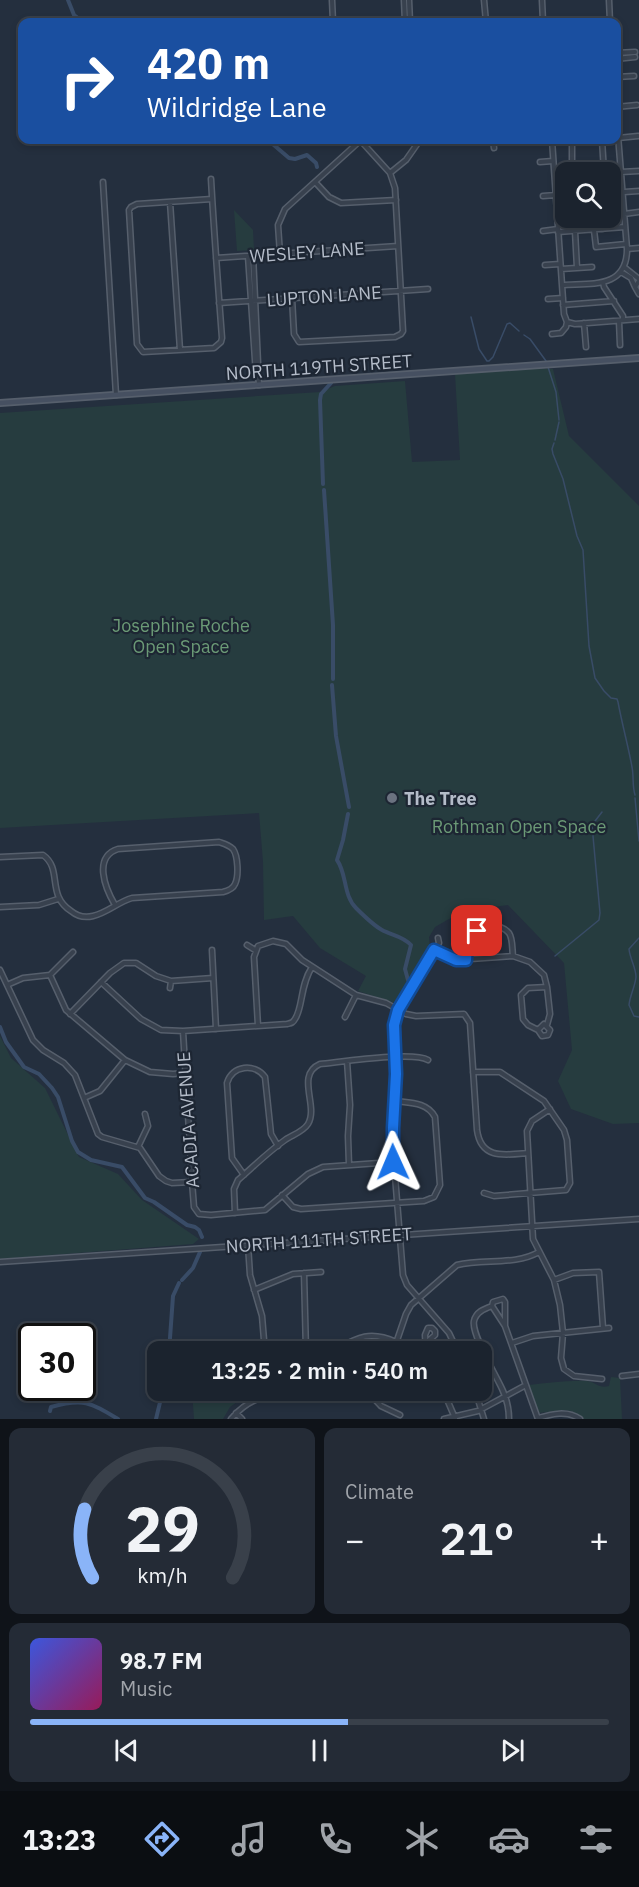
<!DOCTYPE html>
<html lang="en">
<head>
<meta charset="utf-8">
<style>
	:root { --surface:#1b232e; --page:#242b36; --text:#f1f3f6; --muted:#a0a4aa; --line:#39404a; --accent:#8ab4f8 }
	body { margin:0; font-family:"IBM Plex Sans",sans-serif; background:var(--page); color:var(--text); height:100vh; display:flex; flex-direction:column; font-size:22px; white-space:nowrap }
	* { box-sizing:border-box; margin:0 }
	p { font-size:20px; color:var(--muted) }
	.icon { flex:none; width:33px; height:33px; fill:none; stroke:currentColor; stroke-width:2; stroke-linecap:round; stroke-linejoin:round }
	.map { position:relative; height:1419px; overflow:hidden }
	.side { display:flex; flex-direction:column; gap:9px; padding:9px; background:#0f1319; flex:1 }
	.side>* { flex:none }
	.hud { position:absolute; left:18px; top:18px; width:603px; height:126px; border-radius:12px; box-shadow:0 3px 9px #0003,0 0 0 2px var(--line); background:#1a4fa0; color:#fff; overflow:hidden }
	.buttons { position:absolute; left:555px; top:162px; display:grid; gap:12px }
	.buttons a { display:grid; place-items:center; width:66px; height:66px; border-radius:12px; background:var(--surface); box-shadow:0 3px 9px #0003,0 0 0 2px var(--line); font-size:30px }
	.speed { position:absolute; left:18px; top:1323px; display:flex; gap:12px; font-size:30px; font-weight:700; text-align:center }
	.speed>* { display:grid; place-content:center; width:78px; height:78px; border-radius:50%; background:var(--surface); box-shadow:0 3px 9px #0003,0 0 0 2px var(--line); line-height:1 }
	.speed .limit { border:3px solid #111; border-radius:9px; background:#fff; color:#111 }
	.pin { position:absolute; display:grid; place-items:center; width:51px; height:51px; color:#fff; margin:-26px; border-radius:12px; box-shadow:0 3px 9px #0006 }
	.me { position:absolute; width:66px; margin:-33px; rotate:359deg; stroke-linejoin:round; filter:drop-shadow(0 0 4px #0008) }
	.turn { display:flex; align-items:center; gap:21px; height:126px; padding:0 30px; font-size:27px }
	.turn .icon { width:78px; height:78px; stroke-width:2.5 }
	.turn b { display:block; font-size:42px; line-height:51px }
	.big { font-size:45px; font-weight:600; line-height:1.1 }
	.side .tile { flex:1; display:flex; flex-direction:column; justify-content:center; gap:9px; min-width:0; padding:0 21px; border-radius:12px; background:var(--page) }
	.side .dial { align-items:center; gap:0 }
	.dial svg { height:156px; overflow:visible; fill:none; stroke:var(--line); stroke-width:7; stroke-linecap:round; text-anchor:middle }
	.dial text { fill:var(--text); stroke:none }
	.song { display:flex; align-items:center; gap:18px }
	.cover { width:72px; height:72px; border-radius:9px; background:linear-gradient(135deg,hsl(230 70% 55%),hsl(330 70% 35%)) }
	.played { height:6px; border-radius:3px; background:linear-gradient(90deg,var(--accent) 55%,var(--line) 55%) }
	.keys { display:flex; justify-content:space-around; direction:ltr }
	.heat { display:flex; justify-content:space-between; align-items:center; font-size:33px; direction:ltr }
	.side .tiles { flex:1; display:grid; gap:9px; grid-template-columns:1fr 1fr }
	.tile:last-child { grid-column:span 2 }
	.trip { position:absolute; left:147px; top:1341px; width:345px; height:60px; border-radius:12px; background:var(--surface); box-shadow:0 3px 9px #0003,0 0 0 2px var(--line); font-weight:600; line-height:60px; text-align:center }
	.tabs { display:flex; height:96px; justify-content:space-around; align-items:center; background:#0b0e12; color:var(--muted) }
	.tabs .icon { width:42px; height:42px }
	.tabs .on { color:var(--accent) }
	.tabs b { font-size:27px; color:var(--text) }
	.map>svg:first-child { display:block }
</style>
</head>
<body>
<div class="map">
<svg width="639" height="1419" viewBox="0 0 639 1419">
	<rect width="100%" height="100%" fill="#242f3e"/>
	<path fill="#263c3f" d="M 234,210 L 253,230 L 254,250 L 237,251 Z
		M 527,368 L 553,369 L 569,436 L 639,506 L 639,1123 L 613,1124 L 571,1109 L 558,1081 L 572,1050 L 564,963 L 508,905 L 463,911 L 435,927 L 429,937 L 430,948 L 398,1003 L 395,1003 L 358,991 L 366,976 L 320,948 L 293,916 L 264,920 L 263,862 L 259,813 L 0,828 L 0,413 L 320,392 L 335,386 L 405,381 L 412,462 L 460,460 L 455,374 Z
		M 0,1036 L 11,1058 L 45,1088 L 79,1157 L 118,1174 L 142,1200 L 199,1239 L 193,1244 L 0,1259 Z
		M 611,1377 L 620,1378 L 622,1419 L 583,1419 L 574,1412 L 565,1410 L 538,1413 L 529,1385 C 548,1383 568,1380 587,1381 C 596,1382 599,1389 609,1386 Z
		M 192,1391 L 248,1391 L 248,1394 L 230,1407 L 223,1419 L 194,1419 Z"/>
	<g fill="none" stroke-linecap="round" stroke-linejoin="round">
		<path stroke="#394c67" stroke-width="1.5" d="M 471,317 L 479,349 L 487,361 L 489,361 L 493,357 L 507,324 L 510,323 L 519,331
			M 524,335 L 530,339 L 546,361
			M 548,367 L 556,392 L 559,420
			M 555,440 L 559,422
			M 554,443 L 552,449 L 553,454 L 563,479 L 577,536 L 583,550 L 589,646 L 595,678 L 604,691 L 611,698 L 617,699 L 618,702 C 622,724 628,745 632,767 C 634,777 632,785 635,795
			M 635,798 L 639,841
			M 639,938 L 629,949 C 630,959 636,968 636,977 C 635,987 630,995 629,1005 L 634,1016 L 639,1017
			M 555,956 L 599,920 L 600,913 L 592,825 L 602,812"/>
		<path stroke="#394c67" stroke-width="4" d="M 68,0 L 74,15 L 83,22
			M 229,140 L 236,141 L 244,140
			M 268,140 L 289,158 L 295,159 L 307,155 L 316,163 L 317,167
			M 323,484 L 320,400 L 321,394 L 331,383
			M 324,490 L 333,625 L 333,679
			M 332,685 L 336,736 L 349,807
			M 348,814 L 343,840 L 337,860 C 347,874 343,895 356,908 C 363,915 373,925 382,930 C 391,935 403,936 411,945 L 405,969 L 408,980
			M 0,1027 L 6,1042 L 24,1067 L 39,1074 L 52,1088 L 58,1097 L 72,1141 L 78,1152 L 91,1160 L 122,1167 L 145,1198 L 154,1202 L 187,1225 L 195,1227 L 199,1230 L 202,1237
			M 182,1280 L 193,1268 L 200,1252
			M 169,1352 L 173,1296 L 179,1283
			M 50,1411 L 51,1407 C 83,1398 90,1402 118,1419
			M 156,1419 L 163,1390"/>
		<defs>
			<path id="street" d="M 332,0 L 333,22
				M 404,0 L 405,22
				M 409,0 L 410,22
				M 484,0 L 486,22
				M 542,0 L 543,22
				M 609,0 L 610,22
				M 616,53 L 635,52
				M 616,59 L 635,57
				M 616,77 L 634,76
				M 616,107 L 637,105
				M 618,138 L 638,136
				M 493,140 L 494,148
				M 552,140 L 564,314 L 567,322
				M 572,140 L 572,172
				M 602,140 L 604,172
				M 540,162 L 553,161
				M 621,172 L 639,171
				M 390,173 L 406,160 L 420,140
				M 211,179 C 214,232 218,285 222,338 L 221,342 L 214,348 L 143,352 L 137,344 L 129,210 L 131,207 L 137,204 L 212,199
				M 103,182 L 116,395
				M 315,182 L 329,197 L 341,203 L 396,200
				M 610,193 L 639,191
				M 543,196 L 556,195
				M 556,197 L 566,197
				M 170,202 L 180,350
				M 610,211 L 624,210
				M 624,214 L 639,212
				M 557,215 L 566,215
				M 603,218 L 603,229
				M 594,230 L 596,247 L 626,244
				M 543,231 L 558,229
				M 575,231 L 577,268
				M 558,232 L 625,227
				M 627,249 L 639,248
				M 280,254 L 278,225 L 285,209 L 361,140
				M 253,255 L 259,385
				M 248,256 L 256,375 L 258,379
				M 216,258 L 398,246
				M 545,265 L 560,264
				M 624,267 L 639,279
				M 561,269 L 592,267
				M 621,272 L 631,278 L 635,287
				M 639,281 L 635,287 L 639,294
				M 603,282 L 604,287 L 623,316 L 623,320
				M 562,285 C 591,283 627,289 627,249 L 616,110
				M 292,298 L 294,334 L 299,342 L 395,337 L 401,334 L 403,331 L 395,188 L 390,173 L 360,140
				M 548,299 L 563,298
				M 219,303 L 428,289
				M 563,305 L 614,301
				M 619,321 L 620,345
				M 567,322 L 575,324 L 639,319
				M 584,323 L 586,347
				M 552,334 L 561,333 L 566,327 L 567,322
				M 0,857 L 43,855 C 63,869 46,895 71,911 C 77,916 85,918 93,916 C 107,913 118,902 132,898 L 223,892 C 227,891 233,889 235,884 C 239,876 238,856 233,849 C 229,845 225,844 219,842 L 118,849 C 93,857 105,888 115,905
				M 0,907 L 39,905 L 58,899
				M 438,938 L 439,943 L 398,1009 L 394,1025 L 396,1074 L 393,1151 L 403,1275 L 407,1285 L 449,1333 L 458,1352
				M 247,945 L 255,950
				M 212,950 L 216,1029
				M 434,950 L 456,960 L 513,956 L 530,962 L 544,975 L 547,987 L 550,1014 L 547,1025
				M 466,960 C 466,943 473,928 491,926 C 497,926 505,928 509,933 C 513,939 512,949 513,956
				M 0,970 L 33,1040 L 43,1050 L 64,1063 L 75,1075 L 98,1134 L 102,1137 L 140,1148 L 159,1176 L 166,1181 L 172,1183 L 192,1182
				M 50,975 L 66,1010 L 125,1060 L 150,1072 L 173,1074 L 185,1073
				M 101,982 L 141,1019 L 161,1030 L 183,1031 L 287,1024 C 291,1023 293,1023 295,1019 C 303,1008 300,985 312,967
				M 7,985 L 23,978 L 50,975 L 73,952
				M 170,988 L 171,981
				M 70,1014 L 110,973 L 124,963 L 136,963 L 156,976 L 171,981 L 213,978
				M 345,1017 L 356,995
				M 258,1026 L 254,957 L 258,946 L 273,941 L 286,944 L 302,960 L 356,995 L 386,1003 L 406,1014 L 416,1016 L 464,1014 L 470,1023 L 477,1130 C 481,1160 505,1155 528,1153
				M 538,1030 L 544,1024 L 550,1030 L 548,1035 L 542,1036 L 538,1030 L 528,1025 L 523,1019 L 521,995 L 528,988 L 547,987
				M 183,1031 L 192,1182 L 194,1207 L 199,1214 L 211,1215 L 265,1210 L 308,1174 L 323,1167 L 393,1162
				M 347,1061 L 350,1105 L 348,1136 L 349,1165
				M 473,1072 L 500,1072 L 544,1101 L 564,1130 L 567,1140 L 570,1183 L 566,1190 L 494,1196 L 484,1193
				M 84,1098 L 100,1091 L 125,1060
				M 550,1109 L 532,1121 L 527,1131 L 533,1239 L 554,1280 L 560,1305 L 563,1333 L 561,1358 L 564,1369 L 574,1376 L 602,1379
				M 138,1147 L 148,1126 L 145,1114
				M 244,1175 L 232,1158 L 227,1083 C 232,1065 255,1063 265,1077 L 271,1134 L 278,1146
				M 282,1195 L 293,1207 L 301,1209 L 424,1201 L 434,1197 L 440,1185 L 435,1117 C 427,1102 410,1103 395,1101
				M 235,1213 L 234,1189 L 238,1180 C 253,1167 268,1152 285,1140 C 292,1135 303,1132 308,1124 C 319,1106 295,1075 320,1064 C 341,1062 413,1051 428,1060
				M 248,1245 L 250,1275 L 262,1316 L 265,1352
				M 0,1262 L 639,1219
				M 304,1273 L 306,1352
				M 554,1280 L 573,1273 L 599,1272 L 603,1328
				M 254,1290 L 293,1274 L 321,1272
				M 492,1306 C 484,1309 476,1312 474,1321 C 471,1334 497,1377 503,1391 C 507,1400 509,1409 509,1419
				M 505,1326 L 505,1302 L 503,1299 L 493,1302 L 492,1306 L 505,1326 L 538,1419
				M 426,1343 L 435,1335 L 435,1331 L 432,1328 L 428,1328 L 425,1335 L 426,1352
				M 512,1343 L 533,1336 L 609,1328
				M 331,1352 C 355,1339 368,1329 396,1342
				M 393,1352 L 406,1314 L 411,1305 L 457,1265 C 484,1258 514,1266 539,1252
				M 622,1376 L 639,1374
				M 366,1390 L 381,1406 L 400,1415
				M 428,1390 L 432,1392 L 436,1390
				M 443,1390 L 455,1418
				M 475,1390 L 484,1419
				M 236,1413 L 242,1419
				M 538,1418 C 552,1414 567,1410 580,1419
				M 231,1419 C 260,1384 296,1396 336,1390
				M 444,1419 L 478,1411 L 526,1385"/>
			<path id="secondary" d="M 0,403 L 639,358"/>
		</defs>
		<use href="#street" stroke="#565f6c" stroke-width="7"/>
		<use href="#secondary" stroke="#565f6c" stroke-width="8"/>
		<use href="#street" stroke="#38414e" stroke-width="4"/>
		<use href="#secondary" stroke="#465061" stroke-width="4.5"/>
	</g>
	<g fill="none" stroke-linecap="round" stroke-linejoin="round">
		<defs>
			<path id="route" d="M 393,1162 L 393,1128 L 396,1074 L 394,1025 L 398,1010 L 434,950 L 456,960 L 466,960 L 467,946 L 477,931"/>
		</defs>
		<use href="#route" stroke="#114b97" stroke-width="15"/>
		<use href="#route" stroke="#1a73e8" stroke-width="10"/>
	</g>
	<circle fill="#6b7280" stroke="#1d2633" stroke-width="2" cx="392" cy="798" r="6"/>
	<g text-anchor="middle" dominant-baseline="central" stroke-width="4.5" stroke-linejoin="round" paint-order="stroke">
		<g font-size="18" fill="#b4bcc9" stroke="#1d2633">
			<text transform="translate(307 252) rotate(-4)">WESLEY LANE</text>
			<text transform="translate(324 296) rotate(-4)">LUPTON LANE</text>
			<text transform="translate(319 367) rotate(-4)">NORTH 119TH STREET</text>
			<text transform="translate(188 1120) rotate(-94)">ACADIA AVENUE</text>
			<text transform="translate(319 1240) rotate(-4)">NORTH 111TH STREET</text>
		</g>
		<g font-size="18" fill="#6b9a76" stroke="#1d2633">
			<text x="181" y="625">Josephine Roche<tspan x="181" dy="21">Open Space</tspan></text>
			<text x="519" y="826">Rothman Open Space</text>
		</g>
		<g font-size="18" font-weight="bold" fill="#b4bcc9" stroke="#1d2633" text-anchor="start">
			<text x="404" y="798">The Tree</text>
		</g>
	</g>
</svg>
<div class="buttons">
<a><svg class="icon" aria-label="search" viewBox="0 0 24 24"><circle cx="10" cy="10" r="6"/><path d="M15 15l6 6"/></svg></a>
</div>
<div class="speed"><div class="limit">30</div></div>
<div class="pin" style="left:477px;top:931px;background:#d93025"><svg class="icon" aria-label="arrive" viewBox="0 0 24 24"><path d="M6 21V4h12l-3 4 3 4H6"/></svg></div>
<svg class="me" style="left:393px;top:1162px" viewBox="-20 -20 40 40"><path d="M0-17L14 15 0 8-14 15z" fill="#1a73e8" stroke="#fff" stroke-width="4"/></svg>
<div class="trip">13:25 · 2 min · 540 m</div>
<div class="hud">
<div class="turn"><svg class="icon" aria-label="right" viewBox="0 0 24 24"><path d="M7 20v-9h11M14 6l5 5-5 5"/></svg><div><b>420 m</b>Wildridge Lane</div></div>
</div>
</div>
<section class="side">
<div class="tiles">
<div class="tile dial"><svg viewBox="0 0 100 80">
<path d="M14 69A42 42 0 1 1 86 69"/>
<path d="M14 69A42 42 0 0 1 10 34" stroke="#8ab4f8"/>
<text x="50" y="56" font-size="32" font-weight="700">29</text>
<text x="50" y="72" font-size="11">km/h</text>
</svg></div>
<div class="tile"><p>Climate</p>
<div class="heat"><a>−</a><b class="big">21°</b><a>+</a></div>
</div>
<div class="tile">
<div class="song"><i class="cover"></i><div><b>98.7 FM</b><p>Music</p></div></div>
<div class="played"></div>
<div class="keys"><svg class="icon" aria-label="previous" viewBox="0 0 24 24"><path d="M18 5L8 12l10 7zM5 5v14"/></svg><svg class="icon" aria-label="pause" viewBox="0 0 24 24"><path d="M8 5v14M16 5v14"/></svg><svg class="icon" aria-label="next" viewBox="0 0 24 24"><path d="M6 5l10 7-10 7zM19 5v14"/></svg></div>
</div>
</div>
</section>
<nav class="tabs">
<b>13:23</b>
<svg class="icon on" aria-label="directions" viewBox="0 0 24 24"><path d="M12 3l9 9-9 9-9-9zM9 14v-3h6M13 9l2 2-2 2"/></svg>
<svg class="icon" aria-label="music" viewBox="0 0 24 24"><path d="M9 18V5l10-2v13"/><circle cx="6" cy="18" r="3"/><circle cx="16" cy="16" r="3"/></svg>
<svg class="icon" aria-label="phone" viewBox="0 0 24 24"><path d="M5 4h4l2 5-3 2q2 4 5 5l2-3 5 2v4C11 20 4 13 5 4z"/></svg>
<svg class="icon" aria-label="climate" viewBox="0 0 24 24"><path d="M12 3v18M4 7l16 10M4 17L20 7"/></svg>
<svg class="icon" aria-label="car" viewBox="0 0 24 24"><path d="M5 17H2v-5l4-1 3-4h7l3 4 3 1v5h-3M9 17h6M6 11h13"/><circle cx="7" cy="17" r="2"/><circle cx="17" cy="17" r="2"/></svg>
<svg class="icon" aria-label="filters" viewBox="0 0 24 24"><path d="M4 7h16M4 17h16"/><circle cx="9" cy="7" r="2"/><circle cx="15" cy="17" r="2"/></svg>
</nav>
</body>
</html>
